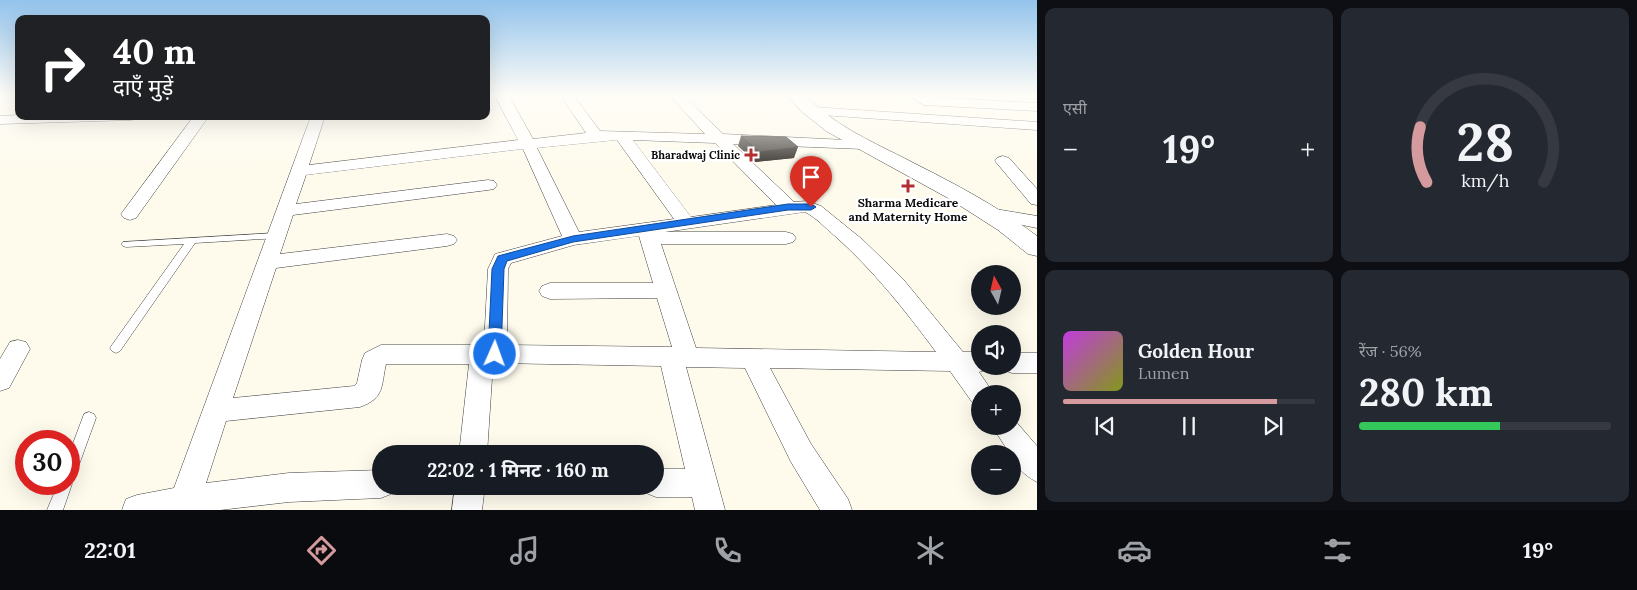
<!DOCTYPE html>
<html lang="hi">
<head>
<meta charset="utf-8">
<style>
	:root { --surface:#171b24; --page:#242831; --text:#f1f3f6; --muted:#9ea1a6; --line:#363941; --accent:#d59a9d }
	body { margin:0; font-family:Lora,"Noto Sans Devanagari",serif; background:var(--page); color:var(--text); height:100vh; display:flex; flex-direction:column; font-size:19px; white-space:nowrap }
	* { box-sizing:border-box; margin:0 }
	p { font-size:16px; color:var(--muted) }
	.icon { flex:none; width:28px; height:28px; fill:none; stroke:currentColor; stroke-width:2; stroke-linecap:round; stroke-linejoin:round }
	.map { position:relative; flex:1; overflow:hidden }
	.side { display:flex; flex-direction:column; gap:8px; padding:8px; background:#0d0f14; width:600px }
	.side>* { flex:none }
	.guide { position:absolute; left:15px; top:15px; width:475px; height:105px; border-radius:10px; box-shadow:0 5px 20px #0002; background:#202124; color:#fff; overflow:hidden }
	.needle { width:32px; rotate:352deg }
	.tools { position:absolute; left:971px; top:265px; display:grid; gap:10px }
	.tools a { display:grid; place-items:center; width:50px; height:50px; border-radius:50%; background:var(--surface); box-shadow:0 5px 20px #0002; font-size:25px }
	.speed { position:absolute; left:15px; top:430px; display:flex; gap:10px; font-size:25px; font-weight:700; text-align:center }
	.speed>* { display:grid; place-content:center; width:65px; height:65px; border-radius:50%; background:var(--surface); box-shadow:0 5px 20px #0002; line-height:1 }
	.speed .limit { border:8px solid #d22; background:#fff; color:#111 }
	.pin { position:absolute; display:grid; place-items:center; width:42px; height:42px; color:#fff; margin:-51px -21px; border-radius:50% 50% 50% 0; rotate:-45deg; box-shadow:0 0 5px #0007 }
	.pin .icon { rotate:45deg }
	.me { position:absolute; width:55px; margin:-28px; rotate:2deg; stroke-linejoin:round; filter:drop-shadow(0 0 4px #0008) }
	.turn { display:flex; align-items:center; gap:18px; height:105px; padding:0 15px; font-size:22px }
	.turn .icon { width:65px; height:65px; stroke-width:2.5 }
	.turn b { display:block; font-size:35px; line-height:42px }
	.big { font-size:38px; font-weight:700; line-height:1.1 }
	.side .card { flex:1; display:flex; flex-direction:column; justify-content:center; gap:8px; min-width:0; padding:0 18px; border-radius:10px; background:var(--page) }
	.side .dial { align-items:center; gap:0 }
	.dial svg { height:130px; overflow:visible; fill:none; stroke:var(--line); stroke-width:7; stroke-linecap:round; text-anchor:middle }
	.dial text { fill:var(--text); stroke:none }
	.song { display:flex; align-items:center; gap:15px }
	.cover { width:60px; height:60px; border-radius:8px; background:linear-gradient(135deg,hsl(290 70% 55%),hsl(70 70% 35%)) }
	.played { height:5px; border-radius:2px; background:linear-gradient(90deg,var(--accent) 85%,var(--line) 85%) }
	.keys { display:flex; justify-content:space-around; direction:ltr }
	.heat { display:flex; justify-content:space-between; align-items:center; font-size:28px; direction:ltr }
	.charge { height:8px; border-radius:4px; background:linear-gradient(90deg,#34c759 56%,var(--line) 0) }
	.side .tiles { flex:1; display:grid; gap:8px; grid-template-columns:repeat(2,1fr) }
	.trip { position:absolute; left:372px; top:445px; width:292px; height:50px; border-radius:25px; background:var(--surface); box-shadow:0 5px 20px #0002; font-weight:700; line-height:50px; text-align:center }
	.tab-bar { display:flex; height:80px; justify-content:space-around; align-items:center; background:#090b0e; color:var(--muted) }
	.tab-bar .icon { width:35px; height:35px }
	.tab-bar .selected { color:var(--accent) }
	.tab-bar b { font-size:22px; color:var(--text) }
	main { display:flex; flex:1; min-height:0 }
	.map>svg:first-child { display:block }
</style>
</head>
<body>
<main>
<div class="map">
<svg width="1037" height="510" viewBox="0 0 1037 510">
	<rect width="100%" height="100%" fill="#fefbed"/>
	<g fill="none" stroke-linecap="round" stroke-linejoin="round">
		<defs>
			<path id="service" d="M 276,233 L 281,236 L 279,238 L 195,243 L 120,351 L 116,353 L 112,351 L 110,348 L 112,345 L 184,244 L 126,247 L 123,246 L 121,244 L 123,242 Z
				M 89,412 L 94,414 L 96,418 L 76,473 L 74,478 L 70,479 L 72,484 L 63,510 L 47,510 L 58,484 L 69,484 L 69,454 L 84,414 Z"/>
			<path id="minor" d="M 495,96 L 509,96 L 533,139 L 586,133 L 561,96 L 574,96 L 600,131 L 705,134 L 670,96 L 684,96 L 723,134 L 868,141 L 871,144 L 868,147 L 863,149 L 733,144 L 794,202 L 807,201 L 821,206 L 863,240 L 903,279 L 963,352 L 980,352 L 980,366 L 990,366 L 989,369 L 979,372 L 994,394 L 980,394 L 980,404 L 972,402 L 950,371 L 770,368 L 811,444 L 848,499 L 852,510 L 820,510 L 791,462 L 745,368 L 686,367 L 725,510 L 695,510 L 692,497 L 656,497 L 646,493 L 643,486 L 656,486 L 656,469 L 685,469 L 661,366 L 493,363 L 487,454 L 459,454 L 469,364 L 386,364 C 381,386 385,398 360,407 L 226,421 L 206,483 L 289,473 L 381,470 L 381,486 L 395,486 L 391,494 L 381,498 L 289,502 L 220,510 L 122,510 L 126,499 L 137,495 L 174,488 L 311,116 L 325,116 L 309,165 L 518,140 ZM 617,140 L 674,219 L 579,232 L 537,148 ZM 633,140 L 715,143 L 776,205 L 691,217 ZM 523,149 L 562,236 L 495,254 L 488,269 L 484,345 L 381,345 L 365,353 L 362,360 L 357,383 L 354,386 L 233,398 L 276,268 L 447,246 L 454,244 L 457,240 L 454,236 L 447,234 L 280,254 L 293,215 L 488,190 L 494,189 L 497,185 L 494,181 L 488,180 L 296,204 L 306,175 ZM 805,212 C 817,218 825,228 835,236 C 873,270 905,310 936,352 L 696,348 L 661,244 L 786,244 L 793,242 L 796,238 L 793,234 L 786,232 L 665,232 ZM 639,236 L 653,283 L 550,283 L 542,286 L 539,291 L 542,296 L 550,299 L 657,298 L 672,347 L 507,345 L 508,269 L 511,263 L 574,245 Z
				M 909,96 L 1037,103 L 1037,111 L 924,105 Z
				M 813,107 L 1037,122 L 1037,130 L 808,114 L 806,111 L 808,108 Z
				M 0,116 L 19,115 L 139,116 L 132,120 L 0,124 Z
				M 194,116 L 209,116 L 136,218 L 130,220 L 124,218 L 121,214 L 124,210 Z
				M 1003,156 L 1009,158 L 1037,189 L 1037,205 L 1031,204 L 995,161 L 997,158 Z
				M 989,208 L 1037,216 L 1037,228 L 983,217 L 980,213 L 983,209 Z
				M 18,340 L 26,342 L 30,349 L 9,388 L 0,391 L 0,359 L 10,342 Z
				M 1012,353 L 1037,353 L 1037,373 L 1012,373 L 1003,370 L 1001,366 L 1012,366 Z
				M 1012,417 L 1037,446 L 1037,482 C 1027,477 1013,466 1012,454 L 1010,454 L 992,426 L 1012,426 Z
				M 455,486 L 485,486 L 482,510 L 452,510 Z"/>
			<path id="tertiary" d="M 788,96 L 806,96 C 833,124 868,140 902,157 C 949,181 995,204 1037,236 L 1037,256 L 1028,254 L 998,230 L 948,198 L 826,131 L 801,111 Z"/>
		</defs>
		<use href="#service" stroke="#3f3f3f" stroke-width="1"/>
		<use href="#minor" stroke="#3f3f3f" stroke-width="1"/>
		<use href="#tertiary" stroke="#3f3f3f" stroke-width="1"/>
		<use href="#service" fill="#fff" fill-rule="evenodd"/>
		<use href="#minor" fill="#fff" fill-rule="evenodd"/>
		<use href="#tertiary" fill="#fff" fill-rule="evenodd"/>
	</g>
	<path fill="#48433f" d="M 741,136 L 794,158 L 755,162 L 738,146 Z"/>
	<path fill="#3b3733" d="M 798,147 L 794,158 L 755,162 L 759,152 Z"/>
	<path fill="#544e49" stroke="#3b3733" d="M 741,136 L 786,137 L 798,147 L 759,152 Z"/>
	<linearGradient id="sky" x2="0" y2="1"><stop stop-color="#93c3ec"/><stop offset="0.57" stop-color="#fffdf7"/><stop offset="1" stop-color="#fffdf7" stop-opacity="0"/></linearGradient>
	<rect width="1037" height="168" fill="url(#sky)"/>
	<path fill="#1a73e8" stroke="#114b97" d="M 788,204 L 811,204 L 816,207 L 811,210 L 788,210 L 573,242 L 507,261 L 504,269 L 501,354 L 499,358 L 495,360 L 490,358 L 488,354 L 492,269 L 498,256 L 573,236 Z"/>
	<g fill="#b32e30" stroke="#fff" stroke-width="2">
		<path d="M748.5 147.5h5v5h5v5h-5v5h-5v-5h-5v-5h5z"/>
		<path d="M905.5 178.5h5v5h5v5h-5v5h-5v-5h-5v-5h5z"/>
	</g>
	<g text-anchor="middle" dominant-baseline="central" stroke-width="5" stroke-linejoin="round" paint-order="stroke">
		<g font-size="11" font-weight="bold" fill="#0c0c0c" stroke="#fff" text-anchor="end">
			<text x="740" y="155">Bharadwaj Clinic</text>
		</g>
		<g font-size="12" font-weight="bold" fill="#0c0c0c" stroke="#fff">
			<text x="908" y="202">Sharma Medicare<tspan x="908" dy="14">and Maternity Home</tspan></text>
		</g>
	</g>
</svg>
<div class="tools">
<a><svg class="needle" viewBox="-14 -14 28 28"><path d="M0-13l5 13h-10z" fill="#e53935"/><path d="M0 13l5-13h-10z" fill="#9ea1a6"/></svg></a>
<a><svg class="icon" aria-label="sound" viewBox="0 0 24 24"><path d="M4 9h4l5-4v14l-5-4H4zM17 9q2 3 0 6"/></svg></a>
<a>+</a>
<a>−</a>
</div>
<div class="speed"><div class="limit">30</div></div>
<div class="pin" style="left:811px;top:207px;background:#d93025"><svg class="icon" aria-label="arrive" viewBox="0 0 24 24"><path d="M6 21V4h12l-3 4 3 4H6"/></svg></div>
<svg class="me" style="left:495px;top:354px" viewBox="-20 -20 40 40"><circle r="17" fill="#1a73e8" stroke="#fff" stroke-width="3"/><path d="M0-11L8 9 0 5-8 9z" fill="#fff"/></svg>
<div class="trip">22:02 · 1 मिनट · 160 m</div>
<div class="guide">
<div class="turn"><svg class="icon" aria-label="right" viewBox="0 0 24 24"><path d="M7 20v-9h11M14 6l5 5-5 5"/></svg><div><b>40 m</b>दाएँ मुड़ें</div></div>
</div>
</div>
<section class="side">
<div class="tiles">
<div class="card"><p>एसी</p>
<div class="heat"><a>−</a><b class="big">19°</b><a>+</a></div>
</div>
<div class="card dial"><svg viewBox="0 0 100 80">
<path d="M14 69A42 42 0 1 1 86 69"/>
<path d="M14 69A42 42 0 0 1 10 35" stroke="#d59a9d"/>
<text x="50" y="56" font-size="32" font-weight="700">28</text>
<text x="50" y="72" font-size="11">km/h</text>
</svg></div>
<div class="card">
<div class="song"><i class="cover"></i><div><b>Golden Hour</b><p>Lumen</p></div></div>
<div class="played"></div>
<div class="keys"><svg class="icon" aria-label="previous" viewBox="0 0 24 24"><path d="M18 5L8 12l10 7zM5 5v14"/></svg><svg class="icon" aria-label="pause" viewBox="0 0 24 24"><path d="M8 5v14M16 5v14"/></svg><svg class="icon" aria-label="next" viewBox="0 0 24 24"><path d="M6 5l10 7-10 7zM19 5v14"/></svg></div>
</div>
<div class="card"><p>रेंज · 56%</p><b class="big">280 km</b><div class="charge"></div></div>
</div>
</section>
</main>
<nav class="tab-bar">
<b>22:01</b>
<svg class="icon selected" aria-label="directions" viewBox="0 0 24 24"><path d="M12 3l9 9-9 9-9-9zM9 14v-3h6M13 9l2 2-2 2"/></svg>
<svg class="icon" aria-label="music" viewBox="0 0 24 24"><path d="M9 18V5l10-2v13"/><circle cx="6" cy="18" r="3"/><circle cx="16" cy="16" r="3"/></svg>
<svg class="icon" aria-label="phone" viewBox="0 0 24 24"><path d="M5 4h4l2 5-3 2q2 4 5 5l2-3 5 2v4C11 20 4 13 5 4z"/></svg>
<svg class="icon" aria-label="climate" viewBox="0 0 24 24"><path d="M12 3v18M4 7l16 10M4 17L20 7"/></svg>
<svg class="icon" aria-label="car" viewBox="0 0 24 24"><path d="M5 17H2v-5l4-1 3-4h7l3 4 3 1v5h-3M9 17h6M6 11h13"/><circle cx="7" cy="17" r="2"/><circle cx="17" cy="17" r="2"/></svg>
<svg class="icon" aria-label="filters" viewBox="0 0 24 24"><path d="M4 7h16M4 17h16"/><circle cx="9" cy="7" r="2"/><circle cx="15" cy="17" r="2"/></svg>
<b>19°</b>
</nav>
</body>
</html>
